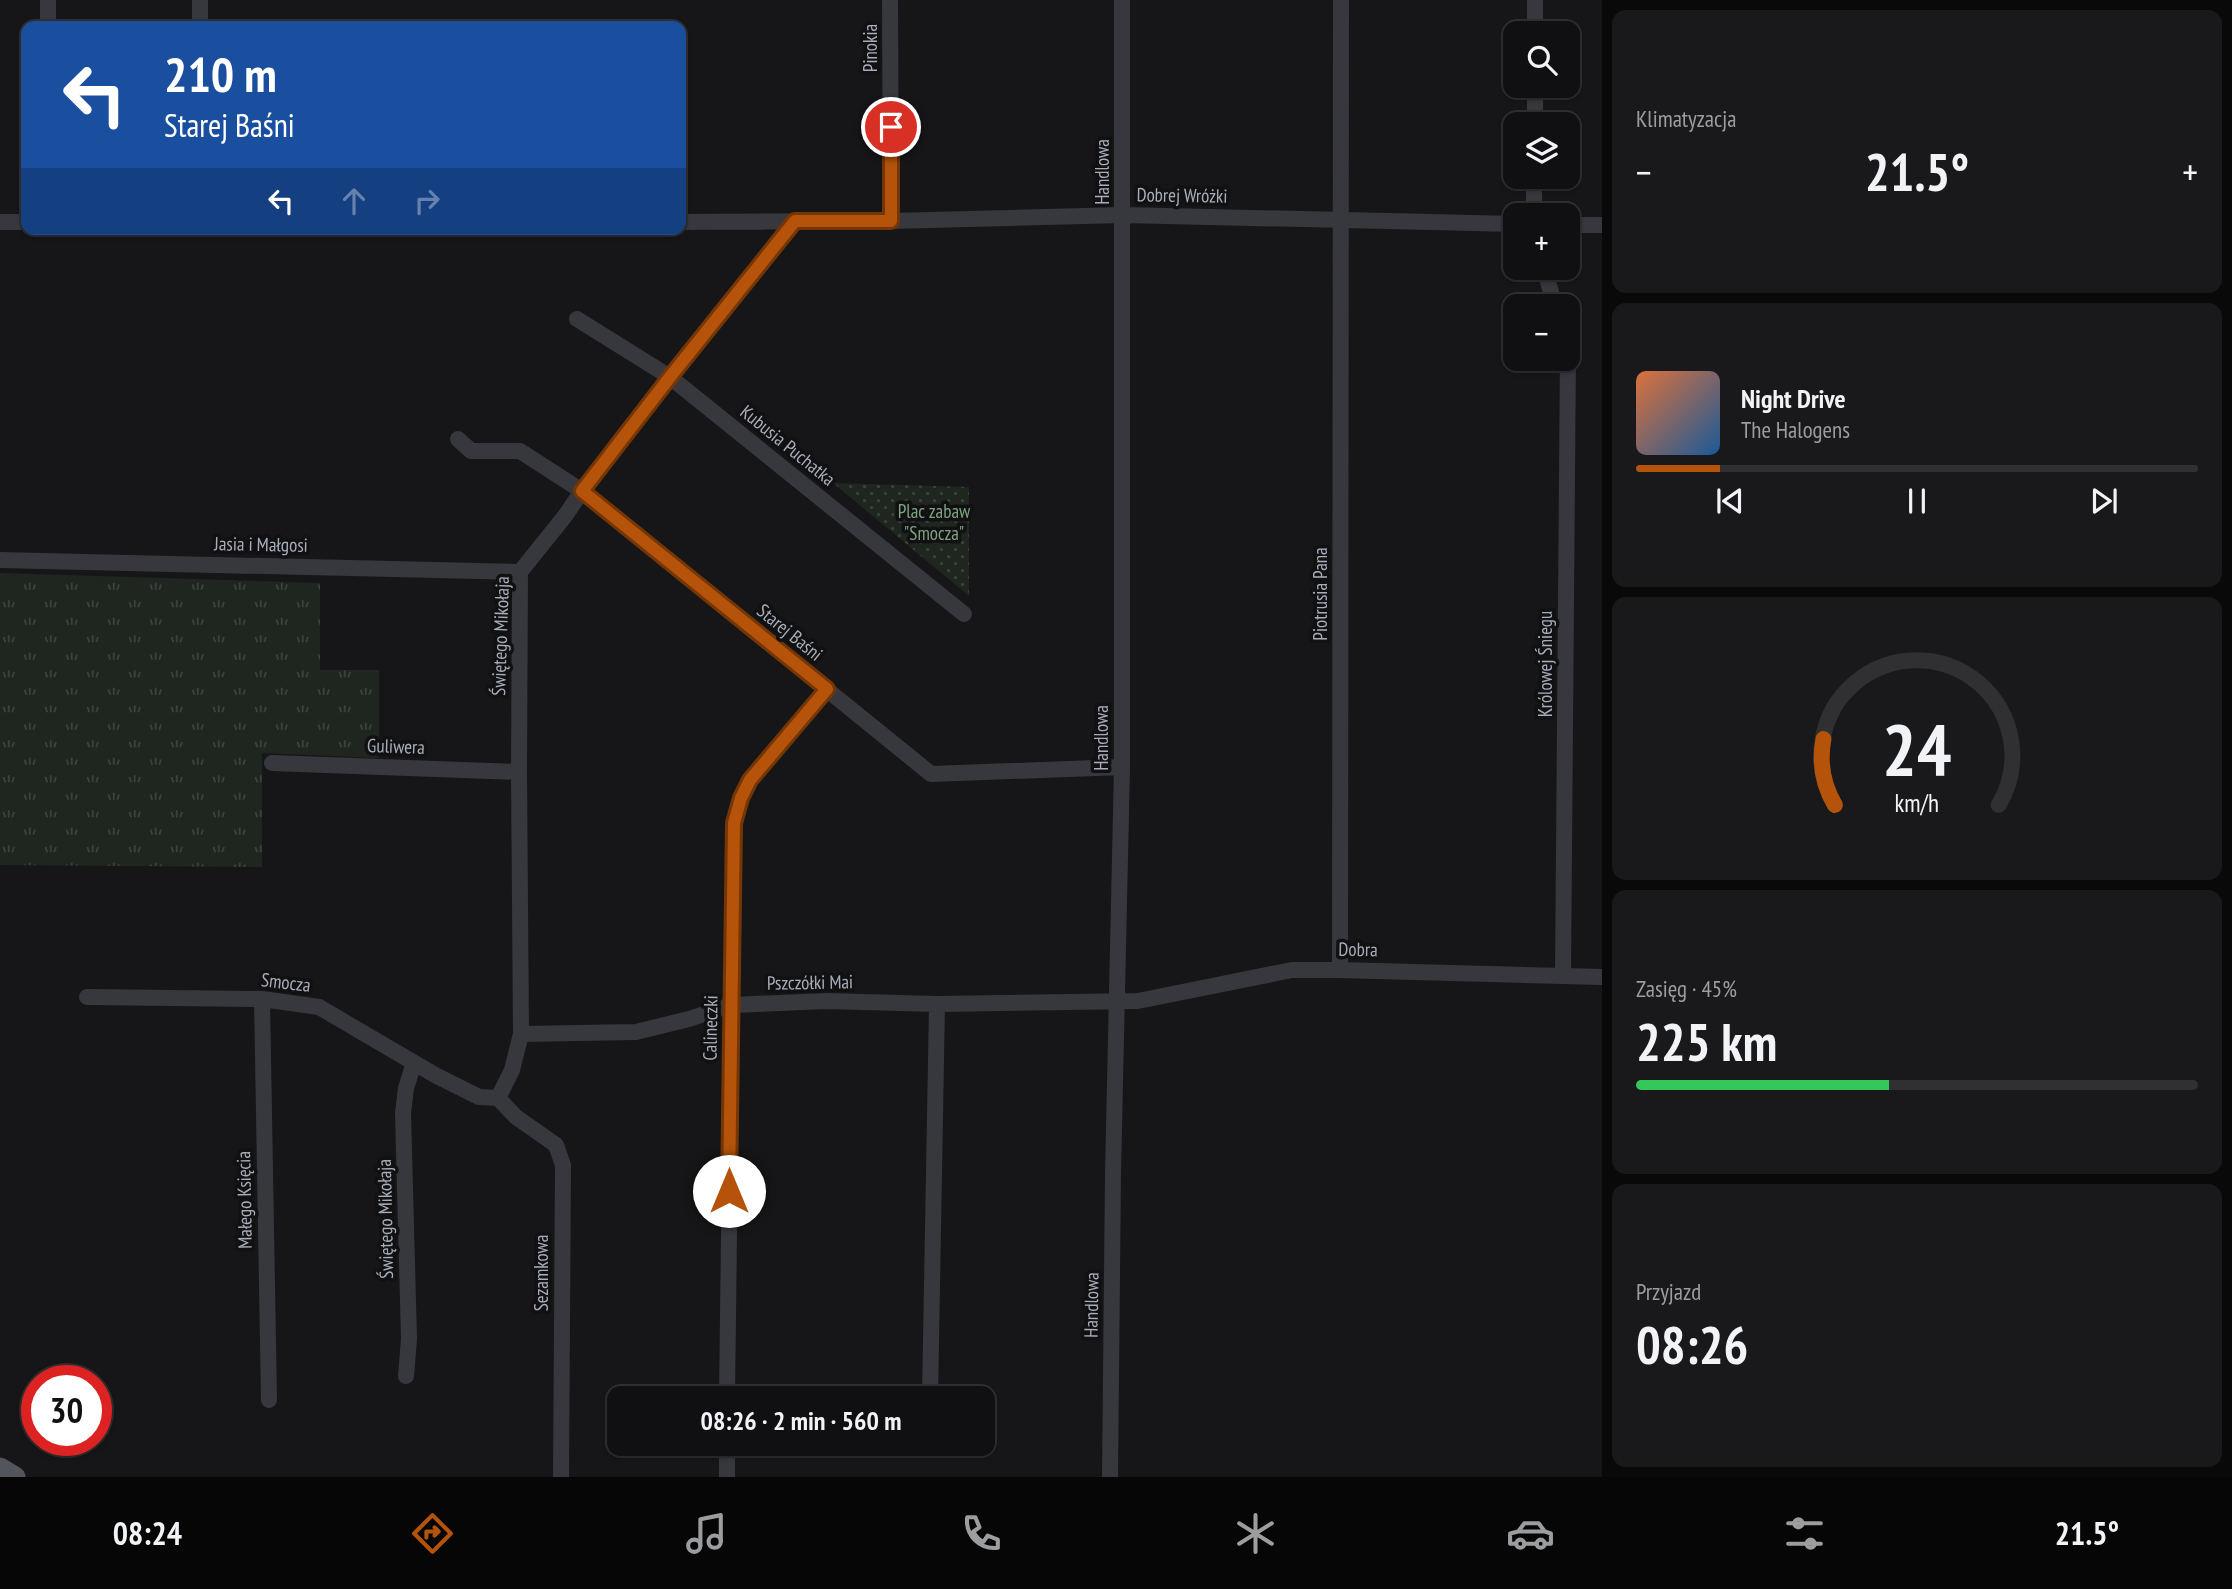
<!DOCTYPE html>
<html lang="pl">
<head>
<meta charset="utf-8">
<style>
	:root { --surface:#101012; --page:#19191b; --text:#f1f3f6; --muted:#9c9d9f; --line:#303032; --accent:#b45309 }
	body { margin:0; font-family:"PT Sans Narrow",sans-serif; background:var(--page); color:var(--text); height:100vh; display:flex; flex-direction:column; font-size:26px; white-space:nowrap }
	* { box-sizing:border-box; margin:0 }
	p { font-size:23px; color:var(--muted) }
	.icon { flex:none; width:38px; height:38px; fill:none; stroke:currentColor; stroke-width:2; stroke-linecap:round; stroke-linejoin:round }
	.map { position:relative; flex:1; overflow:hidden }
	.side { display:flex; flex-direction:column; gap:10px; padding:10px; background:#09090a; width:630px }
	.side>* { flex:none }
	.banner { position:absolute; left:21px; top:21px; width:665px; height:214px; border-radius:14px; box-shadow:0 2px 5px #0004,0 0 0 2px var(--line); background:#1a4fa0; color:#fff; overflow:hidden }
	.tools { position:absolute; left:1503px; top:21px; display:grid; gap:14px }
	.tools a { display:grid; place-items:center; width:77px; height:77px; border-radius:14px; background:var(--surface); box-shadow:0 2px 5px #0004,0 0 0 2px var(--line); font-size:35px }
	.speed { position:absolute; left:21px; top:1365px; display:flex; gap:14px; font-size:35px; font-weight:700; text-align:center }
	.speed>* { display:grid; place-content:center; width:91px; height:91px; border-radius:50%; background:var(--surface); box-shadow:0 2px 5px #0004,0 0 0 2px var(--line); line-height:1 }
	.speed .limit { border:10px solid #d22; background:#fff; color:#111 }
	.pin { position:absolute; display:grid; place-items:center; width:60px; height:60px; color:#fff; margin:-30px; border:4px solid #fff; border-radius:50%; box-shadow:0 2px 7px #0007 }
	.me { position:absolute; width:77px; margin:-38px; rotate:0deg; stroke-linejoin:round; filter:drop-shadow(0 0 5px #0008) }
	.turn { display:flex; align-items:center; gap:24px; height:147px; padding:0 28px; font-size:32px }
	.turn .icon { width:91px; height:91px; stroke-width:2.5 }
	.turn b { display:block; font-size:49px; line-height:60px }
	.lanes { display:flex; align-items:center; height:66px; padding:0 28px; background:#0003; justify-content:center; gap:35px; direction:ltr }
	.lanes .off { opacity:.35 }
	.big { font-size:52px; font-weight:700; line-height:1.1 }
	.side .widget { flex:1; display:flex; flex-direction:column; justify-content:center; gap:10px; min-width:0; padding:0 24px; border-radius:14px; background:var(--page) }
	.side .dial { align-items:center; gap:0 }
	.dial svg { height:182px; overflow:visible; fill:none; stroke:var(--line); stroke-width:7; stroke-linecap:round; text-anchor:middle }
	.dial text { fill:var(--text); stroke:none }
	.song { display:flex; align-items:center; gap:21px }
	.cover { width:84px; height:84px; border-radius:10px; background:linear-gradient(135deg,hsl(20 70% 55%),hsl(210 70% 35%)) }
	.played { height:7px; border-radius:4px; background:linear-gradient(90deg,var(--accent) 15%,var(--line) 15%) }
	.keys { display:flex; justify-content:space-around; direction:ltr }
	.heat { display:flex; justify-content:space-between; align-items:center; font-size:38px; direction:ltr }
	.charge { height:10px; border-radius:5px; background:linear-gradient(90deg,#34c759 45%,var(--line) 0) }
	.trip { position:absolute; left:607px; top:1386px; width:388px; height:70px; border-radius:14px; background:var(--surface); box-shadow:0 2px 5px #0004,0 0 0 2px var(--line); font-weight:700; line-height:70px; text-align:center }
	.tabs { display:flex; height:112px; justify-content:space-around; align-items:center; background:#060607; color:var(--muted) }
	.tabs .icon { width:49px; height:49px }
	.tabs .current { color:var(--accent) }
	.tabs b { font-size:32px; color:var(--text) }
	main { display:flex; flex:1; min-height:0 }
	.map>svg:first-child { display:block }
</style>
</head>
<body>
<main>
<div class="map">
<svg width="1602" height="1477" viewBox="0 0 1602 1477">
	<defs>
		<pattern id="grass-tufts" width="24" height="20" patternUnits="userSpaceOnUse" patternTransform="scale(1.75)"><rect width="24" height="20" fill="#1e261f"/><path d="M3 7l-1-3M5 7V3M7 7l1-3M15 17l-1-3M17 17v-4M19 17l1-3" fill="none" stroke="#3c433d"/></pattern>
		<pattern id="park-dots" width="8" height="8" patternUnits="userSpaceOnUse" patternTransform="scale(1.75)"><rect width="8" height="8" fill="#1e261f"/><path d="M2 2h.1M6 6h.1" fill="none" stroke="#3c433d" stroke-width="1.8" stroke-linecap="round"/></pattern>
	</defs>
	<rect width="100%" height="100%" fill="#161618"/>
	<path fill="url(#grass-tufts)" d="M 0,573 L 320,583 L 320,670 L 379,670 L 379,758 L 262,753 L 262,867 L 0,865 Z"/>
	<path fill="url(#park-dots)" d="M 833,483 L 969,487 L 969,596 Z"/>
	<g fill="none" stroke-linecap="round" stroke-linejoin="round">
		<path stroke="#37383d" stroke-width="16" d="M 48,0 L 48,26
			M 200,0 L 200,26
			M 890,0 L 891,221
			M 1535,33 L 1535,0
			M 1535,124 L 1535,86
			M 1534,215 L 1534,177
			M 0,222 L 26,222
			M 681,222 L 891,221 L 1123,215 L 1516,224
			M 1568,225 L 1602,225
			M 1544,268 L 1555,306
			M 577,319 L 670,377 L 964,614
			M 458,439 L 471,451 L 520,451 L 582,491 L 931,774 L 1122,767
			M 0,560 L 520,572
			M 272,763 L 519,772
			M 1340,970 L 1341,0
			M 1563,976 L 1568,351
			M 87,997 L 262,999 L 319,1007 L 435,1075 L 479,1097 L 498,1098
			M 262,999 L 269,1400
			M 521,1034 L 636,1032 L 689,1019 L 731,1005 L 827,1001 L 937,1004 L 1138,1001 L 1292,970 L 1340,970 L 1602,977
			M 498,1098 L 512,1070 L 521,1034 L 519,772 L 520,572 L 565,516 L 582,491 L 670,377 L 795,221
			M 498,1098 L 516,1117 L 556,1145 L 563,1165 L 561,1477
			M 406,1376 L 409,1339 L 403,1113 L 406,1088 L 414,1063
			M 727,1398 L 734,823 L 741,798 L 750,780 L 827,689
			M 930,1398 L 937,1004
			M 727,1444 L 727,1477
			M 1110,1477 L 1113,1173 L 1122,767 L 1122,0"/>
		<path stroke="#53555c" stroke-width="21" d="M 0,1468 L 15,1477"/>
	</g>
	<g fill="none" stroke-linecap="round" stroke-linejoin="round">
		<defs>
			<path id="route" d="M 729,1191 L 734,823 L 741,798 L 750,780 L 827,689 L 582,491 L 670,377 L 795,221 L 891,221 L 891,127"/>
		</defs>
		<use href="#route" stroke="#753606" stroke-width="18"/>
		<use href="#route" stroke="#b45309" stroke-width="12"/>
	</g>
	<g text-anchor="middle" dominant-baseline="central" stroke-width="7" stroke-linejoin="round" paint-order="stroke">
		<g font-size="19" fill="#a8adb8" stroke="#111113">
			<text transform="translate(870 48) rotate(-90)">Pinokia</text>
			<text transform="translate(1102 172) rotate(-90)">Handlowa</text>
			<text transform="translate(1182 195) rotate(1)">Dobrej Wróżki</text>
			<text transform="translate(788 445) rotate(39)">Kubusia Puchatka</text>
			<text transform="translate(261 544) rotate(1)">Jasia i Małgosi</text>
			<text transform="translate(1320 594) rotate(-90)">Piotrusia Pana</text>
			<text transform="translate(790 632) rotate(39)">Starej Baśni</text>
			<text transform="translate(500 636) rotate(-88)">Świętego Mikołaja</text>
			<text transform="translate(1545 664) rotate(-90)">Królowej Śniegu</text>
			<text transform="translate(1101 738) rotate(-90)">Handlowa</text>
			<text transform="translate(396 746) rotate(2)">Guliwera</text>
			<text transform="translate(1358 949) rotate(1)">Dobra</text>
			<text transform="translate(286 982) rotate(7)">Smocza</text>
			<text transform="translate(810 982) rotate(-1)">Pszczółki Mai</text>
			<text transform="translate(710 1028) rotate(-89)">Calineczki</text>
			<text transform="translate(244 1200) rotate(-91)">Małego Księcia</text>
			<text transform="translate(385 1219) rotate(-91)">Świętego Mikołaja</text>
			<text transform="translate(541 1273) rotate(-90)">Sezamkowa</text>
			<text transform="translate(1091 1305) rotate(-89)">Handlowa</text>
		</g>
		<g font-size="19" fill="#7fa381" stroke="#111113">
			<text x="934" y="511">Plac zabaw<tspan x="934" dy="22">"Smocza"</tspan></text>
		</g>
	</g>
</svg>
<div class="tools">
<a><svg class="icon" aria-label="search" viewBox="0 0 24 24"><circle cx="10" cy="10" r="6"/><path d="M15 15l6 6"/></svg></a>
<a><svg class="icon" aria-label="layers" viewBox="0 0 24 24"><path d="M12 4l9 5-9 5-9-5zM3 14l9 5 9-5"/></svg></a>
<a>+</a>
<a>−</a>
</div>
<div class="speed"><div class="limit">30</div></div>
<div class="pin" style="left:891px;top:127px;background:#d93025"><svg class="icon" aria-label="arrive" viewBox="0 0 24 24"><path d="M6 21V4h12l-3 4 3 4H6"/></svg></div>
<svg class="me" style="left:729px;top:1191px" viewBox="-20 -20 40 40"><circle r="19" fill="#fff"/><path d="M0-13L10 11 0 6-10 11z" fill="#b45309"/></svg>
<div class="trip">08:26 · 2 min · 560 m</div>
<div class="banner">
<div class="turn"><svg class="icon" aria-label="left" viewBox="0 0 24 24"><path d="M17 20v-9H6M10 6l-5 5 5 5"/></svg><div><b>210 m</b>Starej Baśni</div></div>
<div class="lanes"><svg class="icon" aria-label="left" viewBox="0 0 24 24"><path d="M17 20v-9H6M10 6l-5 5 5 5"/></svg><svg class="icon off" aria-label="ahead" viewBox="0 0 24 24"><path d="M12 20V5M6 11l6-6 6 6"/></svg><svg class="icon off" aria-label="right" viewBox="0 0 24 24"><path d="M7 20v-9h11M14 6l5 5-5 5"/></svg></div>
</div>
</div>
<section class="side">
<div class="widget"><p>Klimatyzacja</p>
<div class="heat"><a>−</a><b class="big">21.5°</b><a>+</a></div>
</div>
<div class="widget">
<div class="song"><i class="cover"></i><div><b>Night Drive</b><p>The Halogens</p></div></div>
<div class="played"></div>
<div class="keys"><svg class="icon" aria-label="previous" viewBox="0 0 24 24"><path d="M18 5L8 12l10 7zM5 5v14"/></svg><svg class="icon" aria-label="pause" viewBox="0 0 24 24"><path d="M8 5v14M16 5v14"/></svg><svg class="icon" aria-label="next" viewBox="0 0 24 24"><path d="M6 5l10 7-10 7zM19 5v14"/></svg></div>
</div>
<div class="widget dial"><svg viewBox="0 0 100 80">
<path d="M14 69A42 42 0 1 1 86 69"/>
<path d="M14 69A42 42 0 0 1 9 40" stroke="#b45309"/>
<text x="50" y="56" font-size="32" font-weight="700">24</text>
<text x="50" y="72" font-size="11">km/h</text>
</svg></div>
<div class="widget"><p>Zasięg · 45%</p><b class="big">225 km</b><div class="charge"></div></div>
<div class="widget"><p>Przyjazd</p><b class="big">08:26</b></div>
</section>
</main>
<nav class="tabs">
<b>08:24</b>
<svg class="icon current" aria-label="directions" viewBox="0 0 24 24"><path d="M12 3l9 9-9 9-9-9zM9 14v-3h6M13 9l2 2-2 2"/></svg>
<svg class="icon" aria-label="music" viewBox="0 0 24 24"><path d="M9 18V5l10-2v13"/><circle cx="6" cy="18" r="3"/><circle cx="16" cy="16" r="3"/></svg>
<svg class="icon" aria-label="phone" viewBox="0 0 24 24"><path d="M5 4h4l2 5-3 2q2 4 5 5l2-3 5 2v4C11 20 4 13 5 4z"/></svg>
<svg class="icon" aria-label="climate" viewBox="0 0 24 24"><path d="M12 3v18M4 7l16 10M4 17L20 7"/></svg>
<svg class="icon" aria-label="car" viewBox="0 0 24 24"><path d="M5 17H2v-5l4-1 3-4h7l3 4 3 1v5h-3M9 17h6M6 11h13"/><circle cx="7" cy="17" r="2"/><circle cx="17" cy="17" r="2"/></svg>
<svg class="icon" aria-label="filters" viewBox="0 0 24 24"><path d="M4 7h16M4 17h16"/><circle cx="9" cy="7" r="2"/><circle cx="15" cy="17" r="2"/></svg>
<b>21.5°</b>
</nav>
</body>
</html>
